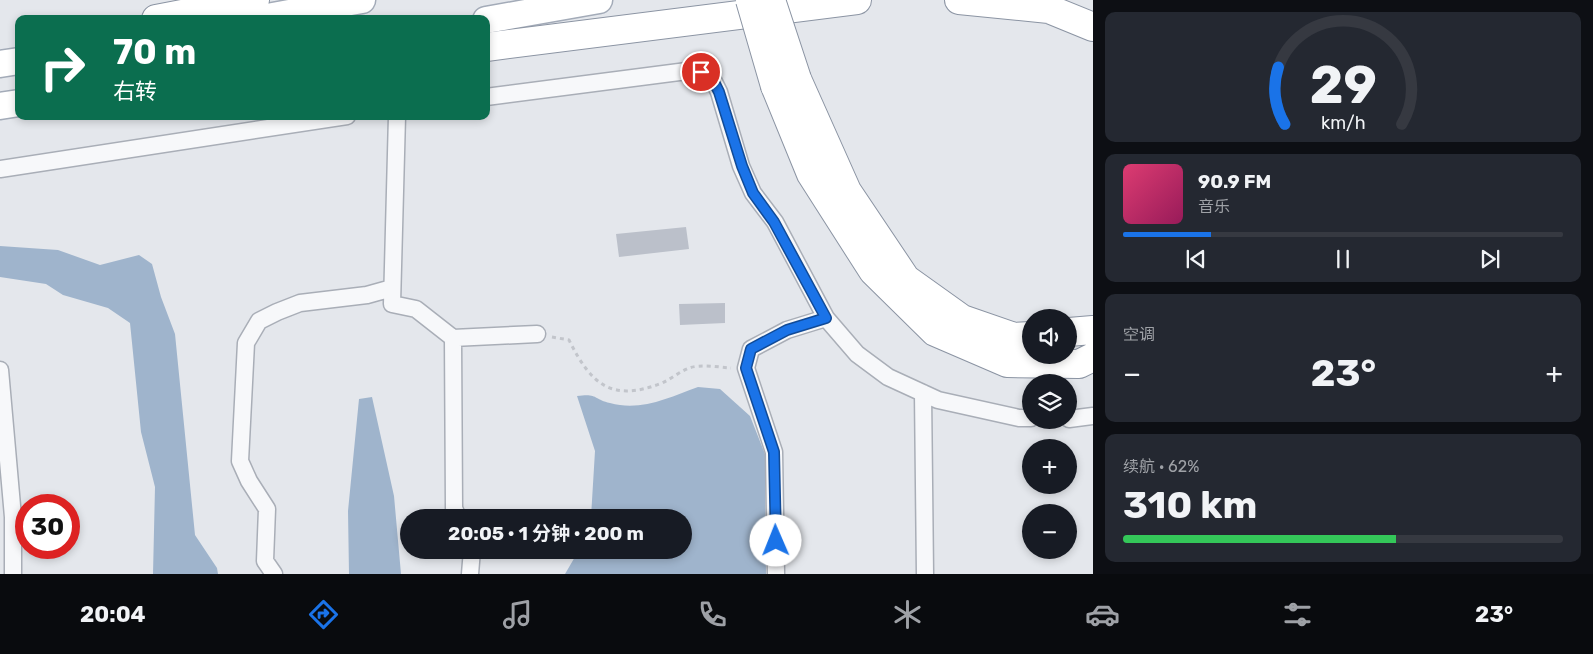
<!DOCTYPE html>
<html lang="zh">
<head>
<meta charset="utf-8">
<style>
	:root { --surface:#171b24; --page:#242831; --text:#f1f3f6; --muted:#9ea1a6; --line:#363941; --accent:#1a73e8 }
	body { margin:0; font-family:Rubik,"Noto Sans SC",sans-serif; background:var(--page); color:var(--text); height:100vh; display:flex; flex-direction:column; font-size:19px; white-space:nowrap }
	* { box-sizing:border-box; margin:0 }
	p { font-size:16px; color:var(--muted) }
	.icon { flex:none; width:28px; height:28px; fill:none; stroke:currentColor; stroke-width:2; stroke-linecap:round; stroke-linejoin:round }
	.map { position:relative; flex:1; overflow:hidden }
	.sheet { display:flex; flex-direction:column; gap:12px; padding:12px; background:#0d0f14; width:500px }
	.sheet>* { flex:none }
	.banner { position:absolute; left:15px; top:15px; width:475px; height:105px; border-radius:10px; box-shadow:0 2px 8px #0003; background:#0b6e4f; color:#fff; overflow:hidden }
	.controls { position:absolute; left:1022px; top:309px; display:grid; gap:10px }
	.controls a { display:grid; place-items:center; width:55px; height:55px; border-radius:50%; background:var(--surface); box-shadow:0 2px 8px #0003; font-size:25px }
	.speed { position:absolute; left:15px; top:494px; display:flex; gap:10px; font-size:25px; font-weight:700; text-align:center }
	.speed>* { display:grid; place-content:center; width:65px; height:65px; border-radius:50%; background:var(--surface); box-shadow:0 2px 8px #0003; line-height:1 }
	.speed .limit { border:8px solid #d22; background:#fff; color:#111 }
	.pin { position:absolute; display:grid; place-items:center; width:42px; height:42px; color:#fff; margin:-21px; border:2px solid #fff; border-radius:50%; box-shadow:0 1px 5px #0007 }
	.me { position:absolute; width:55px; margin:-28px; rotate:359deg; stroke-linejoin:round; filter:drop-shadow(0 0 4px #0008) }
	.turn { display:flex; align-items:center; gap:18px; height:105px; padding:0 15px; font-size:22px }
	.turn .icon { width:65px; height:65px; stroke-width:2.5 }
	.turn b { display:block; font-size:35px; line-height:42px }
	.big { font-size:38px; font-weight:700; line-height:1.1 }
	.sheet .card { flex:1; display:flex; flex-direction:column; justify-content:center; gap:8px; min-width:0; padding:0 18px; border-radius:10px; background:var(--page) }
	.sheet .dial { align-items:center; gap:0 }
	.dial svg { height:130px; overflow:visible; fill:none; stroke:var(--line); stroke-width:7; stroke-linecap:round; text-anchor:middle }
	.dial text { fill:var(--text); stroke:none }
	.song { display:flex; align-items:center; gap:15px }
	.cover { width:60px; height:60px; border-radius:8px; background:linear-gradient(135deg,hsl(340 70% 55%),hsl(330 70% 35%)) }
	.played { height:5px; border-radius:2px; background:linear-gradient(90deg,var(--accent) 20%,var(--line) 20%) }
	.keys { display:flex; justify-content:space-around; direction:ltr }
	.heat { display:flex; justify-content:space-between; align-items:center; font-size:28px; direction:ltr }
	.charge { height:8px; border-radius:4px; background:linear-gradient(90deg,#34c759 62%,var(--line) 0) }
	.trip { position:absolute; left:400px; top:509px; width:292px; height:50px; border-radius:25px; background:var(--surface); box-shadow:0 2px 8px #0003; font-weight:700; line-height:50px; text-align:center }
	.tab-bar { display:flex; height:80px; justify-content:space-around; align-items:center; background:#090b0e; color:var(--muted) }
	.tab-bar .icon { width:35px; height:35px }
	.tab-bar .current { color:var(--accent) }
	.tab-bar b { font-size:22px; color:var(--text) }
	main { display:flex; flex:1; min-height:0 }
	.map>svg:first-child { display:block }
</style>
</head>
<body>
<main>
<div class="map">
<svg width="1093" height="574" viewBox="0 0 1093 574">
	<rect width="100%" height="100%" fill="#e4e7ec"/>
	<path fill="#9fb4cc" d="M 0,246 L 58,250 L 100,265 L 139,255 L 152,264 L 161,297 L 175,334 L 195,535 L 217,568 L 218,574 L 153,574 L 155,487 L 141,432 L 130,323 L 108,308 L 63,295 L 46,284 L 0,277 Z
		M 698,387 L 720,389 L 750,416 L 765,454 L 766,574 L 565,574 L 579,550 L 684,550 L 684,518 L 591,517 L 595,451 L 577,396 C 598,393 593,399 610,403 C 641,412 670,397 698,387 Z
		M 372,397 L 394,496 L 401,574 L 349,574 L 348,511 L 359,399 Z"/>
	<path fill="#bbc0ca" d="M 686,227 L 689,249 L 619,257 L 616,234 Z
		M 725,303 L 725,323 L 680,325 L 679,304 Z"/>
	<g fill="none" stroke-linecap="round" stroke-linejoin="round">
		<defs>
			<path id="minor" d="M 486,97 L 687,71 L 701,72 L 713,80 L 719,92 L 741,166 L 753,193 L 775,222 L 826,318 L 857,354 L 888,377 L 938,400 L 1019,418 L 1031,418
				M 397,116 L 392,304 L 416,309 L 453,338 L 537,334
				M 0,169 L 347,116
				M 453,338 L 454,508 L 458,518
				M 0,370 L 13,517 L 13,574
				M 923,393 L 925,574
				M 1069,419 L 1093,416
				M 274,574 L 265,561 L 267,509 L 249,481 L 240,461 L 246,343 L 259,321 L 277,312 L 300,303 L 367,295 L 392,288
				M 470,574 L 472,550
				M 776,574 L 774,452 L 746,368 L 751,349 L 787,330 L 826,318"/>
			<path id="primary" d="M 256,19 L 362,0
				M 486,20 L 599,0
				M 0,64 L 19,61
				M 0,106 L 19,103"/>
			<path id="motorway" d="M 959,0 L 1049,9 L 1093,27
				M 156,19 L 255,0
				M 486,47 L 857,0
				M 797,79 L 847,191 L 906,279 L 962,319 L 1014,337 L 1031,336
				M 775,86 L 811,174 L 873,271 L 935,332 L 1007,363 L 1079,364 L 1093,357
				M 1069,332 L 1093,330"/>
		</defs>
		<use href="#minor" stroke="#a9aeb7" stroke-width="19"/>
		<use href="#primary" stroke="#a3abb8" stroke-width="29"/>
		<use href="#motorway" stroke="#8b94a3" stroke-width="30"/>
		<path stroke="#c2c5cb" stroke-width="3" stroke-dasharray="4 4" stroke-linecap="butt" d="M 552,337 L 569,340 C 591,384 611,403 662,383 C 671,379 679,372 689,368 C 700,364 718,367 731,368"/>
		<use href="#minor" stroke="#f7f8fa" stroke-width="16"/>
		<use href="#primary" stroke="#fff" stroke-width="26"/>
		<use href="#motorway" stroke="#fff" stroke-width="28"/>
		<defs>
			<path id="motorway-bridge" d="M 750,0 L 775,86
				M 771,0 L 797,79"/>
		</defs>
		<use href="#motorway-bridge" stroke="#8b94a3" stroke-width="30" stroke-linecap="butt"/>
		<use href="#motorway-bridge" stroke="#fff" stroke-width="28"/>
	</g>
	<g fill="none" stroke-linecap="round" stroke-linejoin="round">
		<defs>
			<path id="route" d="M 701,72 L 713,80 L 719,92 L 742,166 L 753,193 L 774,222 L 826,318 L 787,330 L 751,349 L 746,368 L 774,452 L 776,541"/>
		</defs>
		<use href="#route" stroke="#114b97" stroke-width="12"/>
		<use href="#route" stroke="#1a73e8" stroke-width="9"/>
	</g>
</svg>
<div class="controls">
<a><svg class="icon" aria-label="sound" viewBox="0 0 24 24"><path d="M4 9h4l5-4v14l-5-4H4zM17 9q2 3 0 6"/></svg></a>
<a><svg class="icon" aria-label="layers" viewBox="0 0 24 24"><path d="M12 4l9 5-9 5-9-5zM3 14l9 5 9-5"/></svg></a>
<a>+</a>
<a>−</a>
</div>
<div class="speed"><div class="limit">30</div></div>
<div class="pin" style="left:701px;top:72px;background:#d93025"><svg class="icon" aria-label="arrive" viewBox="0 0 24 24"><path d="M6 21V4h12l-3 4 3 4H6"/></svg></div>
<svg class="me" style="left:776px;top:541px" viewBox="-20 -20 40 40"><circle r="19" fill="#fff"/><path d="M0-13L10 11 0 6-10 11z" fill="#1a73e8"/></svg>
<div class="trip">20:05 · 1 分钟 · 200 m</div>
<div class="banner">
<div class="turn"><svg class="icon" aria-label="right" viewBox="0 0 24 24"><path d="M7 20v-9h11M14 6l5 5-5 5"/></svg><div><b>70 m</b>右转</div></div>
</div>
</div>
<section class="sheet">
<div class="card dial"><svg viewBox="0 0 100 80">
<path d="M14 69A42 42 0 1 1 86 69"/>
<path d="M14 69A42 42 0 0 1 10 34" stroke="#1a73e8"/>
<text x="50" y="56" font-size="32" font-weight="700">29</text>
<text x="50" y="72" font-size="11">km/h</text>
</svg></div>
<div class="card">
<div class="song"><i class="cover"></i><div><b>90.9 FM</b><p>音乐</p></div></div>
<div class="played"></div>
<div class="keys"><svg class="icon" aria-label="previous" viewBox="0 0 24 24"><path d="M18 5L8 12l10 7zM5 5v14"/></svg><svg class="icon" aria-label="pause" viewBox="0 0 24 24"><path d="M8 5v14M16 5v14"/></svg><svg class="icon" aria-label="next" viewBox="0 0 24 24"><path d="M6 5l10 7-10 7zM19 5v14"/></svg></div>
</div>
<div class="card"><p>空调</p>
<div class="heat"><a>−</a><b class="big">23°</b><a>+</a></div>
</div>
<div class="card"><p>续航 · 62%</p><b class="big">310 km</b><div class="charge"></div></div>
</section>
</main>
<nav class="tab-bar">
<b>20:04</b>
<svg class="icon current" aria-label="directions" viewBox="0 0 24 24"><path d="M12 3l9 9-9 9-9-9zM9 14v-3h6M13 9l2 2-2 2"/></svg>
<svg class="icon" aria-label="music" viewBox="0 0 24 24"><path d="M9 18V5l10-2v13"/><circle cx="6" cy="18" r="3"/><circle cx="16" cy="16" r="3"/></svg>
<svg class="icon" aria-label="phone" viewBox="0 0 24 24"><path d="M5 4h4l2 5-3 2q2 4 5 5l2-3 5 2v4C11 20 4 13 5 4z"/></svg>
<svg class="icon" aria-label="climate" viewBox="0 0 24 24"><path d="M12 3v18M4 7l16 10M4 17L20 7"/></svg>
<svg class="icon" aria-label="car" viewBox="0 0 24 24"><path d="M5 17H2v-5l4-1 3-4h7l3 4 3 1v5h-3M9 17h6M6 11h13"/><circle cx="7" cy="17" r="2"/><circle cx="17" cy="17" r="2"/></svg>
<svg class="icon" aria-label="filters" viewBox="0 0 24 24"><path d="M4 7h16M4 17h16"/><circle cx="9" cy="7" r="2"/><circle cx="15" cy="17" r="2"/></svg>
<b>23°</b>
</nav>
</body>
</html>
